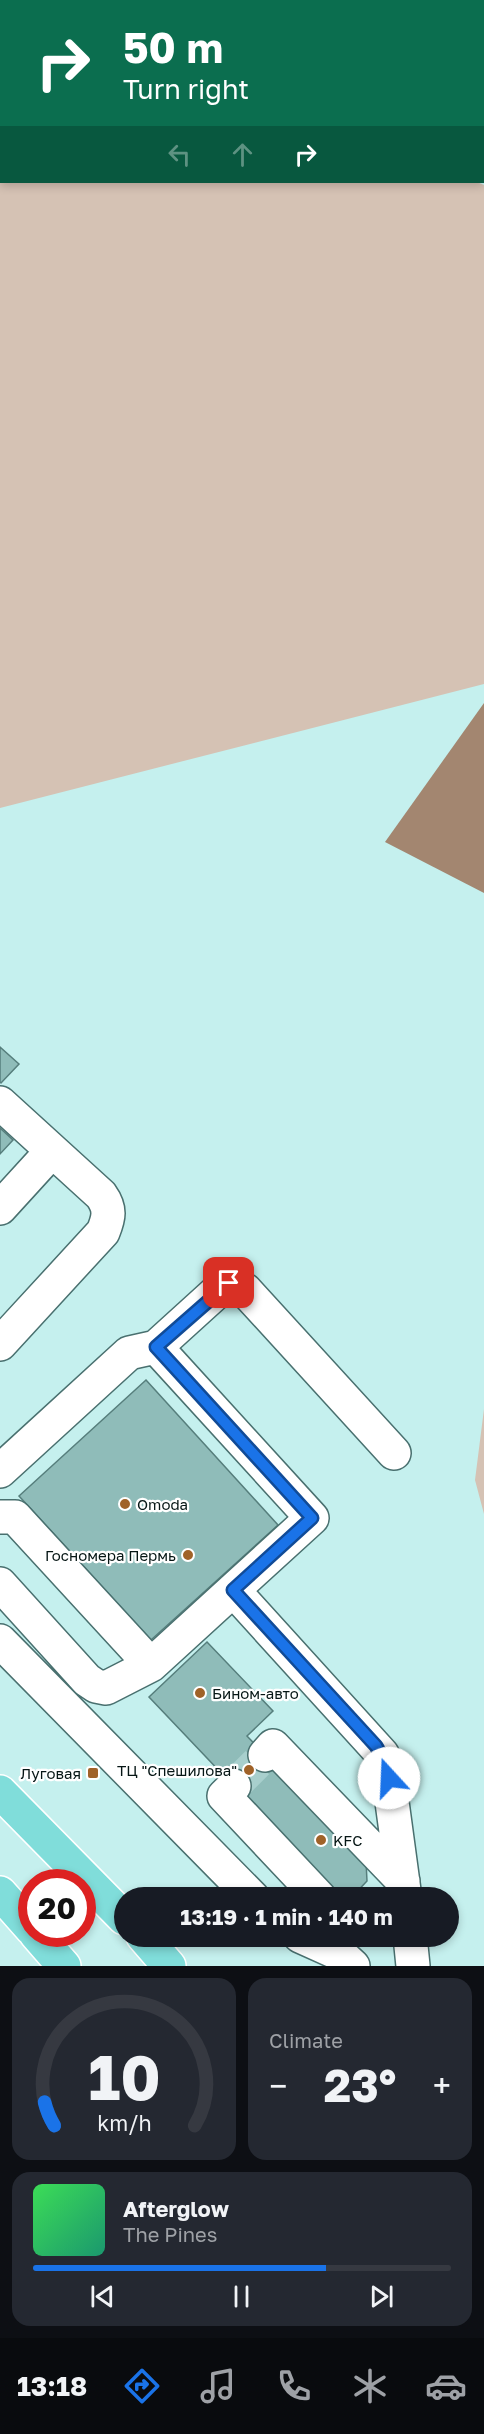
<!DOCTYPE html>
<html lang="en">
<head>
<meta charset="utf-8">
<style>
	:root { --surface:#171b24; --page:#242831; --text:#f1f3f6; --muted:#9ea1a6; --line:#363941; --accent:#1a73e8 }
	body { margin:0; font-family:"Golos Text",sans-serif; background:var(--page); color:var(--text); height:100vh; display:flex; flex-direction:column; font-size:22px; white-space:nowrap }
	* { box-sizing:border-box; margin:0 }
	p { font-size:20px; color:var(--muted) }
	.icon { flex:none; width:33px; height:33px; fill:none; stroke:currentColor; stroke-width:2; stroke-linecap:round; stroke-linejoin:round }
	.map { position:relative; height:1966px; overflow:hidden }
	.sheet { display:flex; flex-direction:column; gap:12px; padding:12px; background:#0d0f14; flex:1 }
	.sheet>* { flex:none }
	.banner { position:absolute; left:0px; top:0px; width:484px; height:183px; box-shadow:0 3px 9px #0003; background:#0b6e4f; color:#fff; overflow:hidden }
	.speed { position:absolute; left:18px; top:1869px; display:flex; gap:12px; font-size:30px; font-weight:700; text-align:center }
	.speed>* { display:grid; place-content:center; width:78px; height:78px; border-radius:50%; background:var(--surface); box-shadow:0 3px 9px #0003; line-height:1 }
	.speed .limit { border:9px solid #d22; background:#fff; color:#111 }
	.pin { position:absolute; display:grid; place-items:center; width:51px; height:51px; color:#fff; margin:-26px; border-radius:12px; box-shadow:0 3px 9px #0006 }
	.me { position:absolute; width:66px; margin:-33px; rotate:340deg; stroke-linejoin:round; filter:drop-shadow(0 0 4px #0008) }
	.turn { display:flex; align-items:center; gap:21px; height:126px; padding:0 24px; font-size:27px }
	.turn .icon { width:78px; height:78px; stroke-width:2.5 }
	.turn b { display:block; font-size:42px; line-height:51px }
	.lanes { display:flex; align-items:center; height:57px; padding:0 24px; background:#0003; justify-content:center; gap:30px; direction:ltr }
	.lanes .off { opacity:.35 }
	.big { font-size:45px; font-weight:700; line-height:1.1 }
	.sheet .tile { flex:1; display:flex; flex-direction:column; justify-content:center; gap:9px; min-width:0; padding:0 21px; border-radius:18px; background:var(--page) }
	.sheet .dial { align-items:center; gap:0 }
	.dial svg { height:156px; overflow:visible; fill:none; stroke:var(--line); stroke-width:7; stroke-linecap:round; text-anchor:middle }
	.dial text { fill:var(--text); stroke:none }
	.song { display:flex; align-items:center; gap:18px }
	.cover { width:72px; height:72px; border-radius:9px; background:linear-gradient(135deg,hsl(130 70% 55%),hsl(160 70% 35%)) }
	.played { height:6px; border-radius:3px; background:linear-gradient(90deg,var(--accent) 70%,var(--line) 70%) }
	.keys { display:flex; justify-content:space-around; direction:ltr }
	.heat { display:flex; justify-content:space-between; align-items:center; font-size:33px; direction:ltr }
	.sheet .tiles { flex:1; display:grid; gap:12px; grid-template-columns:1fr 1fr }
	.tile:last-child { grid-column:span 2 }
	.trip { position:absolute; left:114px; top:1887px; width:345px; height:60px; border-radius:30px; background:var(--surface); box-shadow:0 3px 9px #0003; font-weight:700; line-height:60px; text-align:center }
	.menu { display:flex; height:96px; justify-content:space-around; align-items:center; background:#090b0e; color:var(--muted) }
	.menu .icon { width:42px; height:42px }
	.menu .on { color:var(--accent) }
	.menu b { font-size:27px; color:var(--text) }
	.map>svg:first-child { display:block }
</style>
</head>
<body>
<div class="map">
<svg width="484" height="1966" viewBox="0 0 484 1966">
	<rect width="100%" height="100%" fill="#c5f0ee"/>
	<path fill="#d5c2b4" d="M 0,0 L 364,0 L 2,2 L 2,182 L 477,182 L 484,185 L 484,684 L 0,808 Z
		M 484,1409 L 484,1514 L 475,1480 Z"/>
	<path fill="#a38670" d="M 484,703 L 484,893 L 385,842 Z"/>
	<path fill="#8fbcb9" stroke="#567e7c" stroke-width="1.5" d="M 0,1047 L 19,1064 L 1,1083 L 0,1082 Z
		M 0,1128 L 13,1140 L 0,1154 Z
		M 146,1380 L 278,1525 L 151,1640 L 19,1496 Z
		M 207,1642 L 273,1711 L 247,1736 L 366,1861 L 367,1881 L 351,1898 L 340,1898 L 149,1697 Z"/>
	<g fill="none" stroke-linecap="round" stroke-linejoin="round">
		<path stroke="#a8cfcd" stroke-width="33" stroke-dasharray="33 16" stroke-linecap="butt" d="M 234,1786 L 265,1755"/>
		<defs>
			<path id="minor" d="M 380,2 L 380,0
				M 483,133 L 484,133
				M 0,1103 L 101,1195 C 111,1209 109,1217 103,1232 L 0,1344
				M 0,1208 L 52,1151
				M 156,1347 L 221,1288 C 231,1282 236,1284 245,1290 L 394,1453
				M 0,1471 L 129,1353 L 156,1347 L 312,1518 L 151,1665 L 106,1688 L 96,1686 L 87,1680 L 0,1584
				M 0,1517 L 15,1517 L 151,1665
				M 233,1590 L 382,1754 L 387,1765 L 405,1898
				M 0,1641 L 253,1898
				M 265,1755 L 273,1746 L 403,1881
				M 234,1786 L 224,1796 L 320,1898
				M 300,1936 L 340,1954 L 353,1966
				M 410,1936 L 413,1966"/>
			<path id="major" d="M 0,1792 L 124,1918
				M 0,1893 L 32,1929
				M 36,1934 L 64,1966
				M 143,1936 L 169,1966"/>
		</defs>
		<use href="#minor" stroke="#49706f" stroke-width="36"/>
		<use href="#major" stroke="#fff" stroke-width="36"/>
		<use href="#minor" stroke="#fff" stroke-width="33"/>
		<use href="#major" stroke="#80ddda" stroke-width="33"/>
	</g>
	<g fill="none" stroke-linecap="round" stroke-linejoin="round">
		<defs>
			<path id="route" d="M 229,1283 L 156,1347 L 312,1518 L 233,1590 L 376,1746 L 387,1765 L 389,1778"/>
		</defs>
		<use href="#route" stroke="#114b97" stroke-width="15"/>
		<use href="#route" stroke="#1a73e8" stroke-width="10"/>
	</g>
	<g fill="#a06228" stroke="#fff" stroke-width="2">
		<circle cx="125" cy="1504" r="6"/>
		<circle cx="188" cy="1555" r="6"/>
		<circle cx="200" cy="1693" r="6"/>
		<circle cx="249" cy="1770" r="6"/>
		<rect x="87" y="1767" width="12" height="12" rx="3"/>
		<circle cx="321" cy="1840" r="6"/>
	</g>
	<g text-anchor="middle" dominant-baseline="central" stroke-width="4.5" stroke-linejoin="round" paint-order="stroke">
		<g font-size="15" fill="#061615" stroke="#fff" text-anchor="start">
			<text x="137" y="1504">Omoda</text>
			<text x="176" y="1555" text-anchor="end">Госномера Пермь</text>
			<text x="212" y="1693">Бином-авто</text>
			<text x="237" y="1770" text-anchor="end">ТЦ "Спешилова"</text>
			<text x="81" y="1773" text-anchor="end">Луговая</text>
			<text x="333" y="1840">KFC</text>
		</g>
	</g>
</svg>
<div class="speed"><div class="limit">20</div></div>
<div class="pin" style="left:229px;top:1283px;background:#d93025"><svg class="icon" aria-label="arrive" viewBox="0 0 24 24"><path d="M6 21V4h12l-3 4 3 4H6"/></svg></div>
<svg class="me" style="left:389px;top:1778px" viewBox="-20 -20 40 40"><circle r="19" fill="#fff"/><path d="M0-13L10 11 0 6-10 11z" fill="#1a73e8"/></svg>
<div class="trip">13:19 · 1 min · 140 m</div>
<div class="banner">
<div class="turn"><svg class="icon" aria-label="right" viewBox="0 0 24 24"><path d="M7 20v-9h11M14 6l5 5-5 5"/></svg><div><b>50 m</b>Turn right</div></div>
<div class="lanes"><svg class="icon off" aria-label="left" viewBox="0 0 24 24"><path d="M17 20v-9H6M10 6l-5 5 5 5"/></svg><svg class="icon off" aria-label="ahead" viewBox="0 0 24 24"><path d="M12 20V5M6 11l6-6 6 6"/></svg><svg class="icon" aria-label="right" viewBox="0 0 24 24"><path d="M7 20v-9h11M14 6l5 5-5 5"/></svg></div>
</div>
</div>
<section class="sheet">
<div class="tiles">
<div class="tile dial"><svg viewBox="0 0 100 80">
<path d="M14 69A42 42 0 1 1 86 69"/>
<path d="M14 69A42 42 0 0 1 9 57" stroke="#1a73e8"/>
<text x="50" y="56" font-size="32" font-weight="700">10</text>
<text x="50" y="72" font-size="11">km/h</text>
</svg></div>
<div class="tile"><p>Climate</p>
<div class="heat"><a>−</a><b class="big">23°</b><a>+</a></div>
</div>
<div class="tile">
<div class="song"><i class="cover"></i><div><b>Afterglow</b><p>The Pines</p></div></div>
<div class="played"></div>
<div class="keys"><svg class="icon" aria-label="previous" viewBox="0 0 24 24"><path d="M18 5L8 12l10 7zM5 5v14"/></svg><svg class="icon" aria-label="pause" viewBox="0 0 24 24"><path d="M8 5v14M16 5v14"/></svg><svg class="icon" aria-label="next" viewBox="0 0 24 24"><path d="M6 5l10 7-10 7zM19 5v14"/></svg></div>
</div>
</div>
</section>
<nav class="menu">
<b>13:18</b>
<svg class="icon on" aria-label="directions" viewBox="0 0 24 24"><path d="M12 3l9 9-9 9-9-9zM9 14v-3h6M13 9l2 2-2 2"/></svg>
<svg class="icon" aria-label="music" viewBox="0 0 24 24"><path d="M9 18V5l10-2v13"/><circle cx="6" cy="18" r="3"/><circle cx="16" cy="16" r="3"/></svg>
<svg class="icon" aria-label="phone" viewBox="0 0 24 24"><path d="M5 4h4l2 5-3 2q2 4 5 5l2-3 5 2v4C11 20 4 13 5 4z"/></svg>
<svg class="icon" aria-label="climate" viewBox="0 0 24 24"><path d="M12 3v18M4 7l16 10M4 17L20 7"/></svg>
<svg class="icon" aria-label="car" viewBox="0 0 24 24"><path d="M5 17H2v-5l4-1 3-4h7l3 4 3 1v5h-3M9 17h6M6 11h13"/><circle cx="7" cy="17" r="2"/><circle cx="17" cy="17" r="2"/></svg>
</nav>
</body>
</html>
